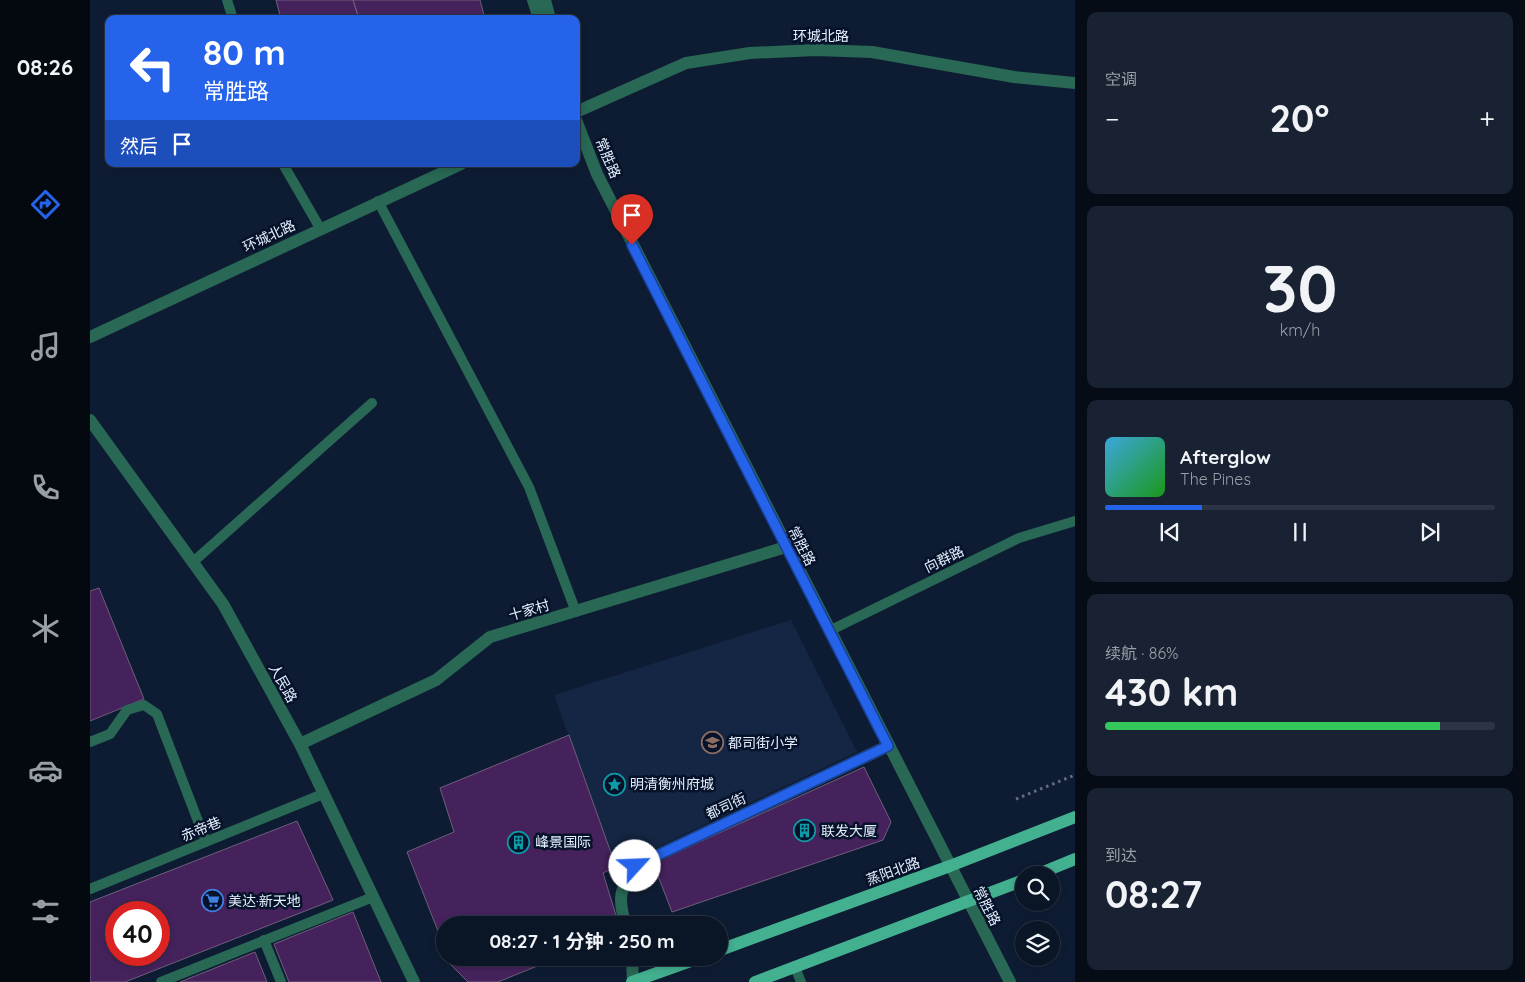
<!DOCTYPE html>
<html lang="zh">
<head>
<meta charset="utf-8">
<style>
	:root { --surface:#0a1526; --page:#182232; --text:#f1f3f6; --muted:#999fa7; --line:#2a3443; --accent:#2563eb }
	body { margin:0; font-family:Quicksand,"Noto Sans SC",sans-serif; background:var(--page); color:var(--text); height:100vh; display:flex; flex-direction:column; font-size:19px; white-space:nowrap }
	* { box-sizing:border-box; margin:0 }
	p { font-size:16px; color:var(--muted) }
	.icon { flex:none; width:28px; height:28px; fill:none; stroke:currentColor; stroke-width:2; stroke-linecap:round; stroke-linejoin:round }
	.map { position:relative; flex:1; overflow:hidden }
	.drawer { display:flex; flex-direction:column; gap:12px; padding:12px; background:#060c15; width:450px }
	.drawer>* { flex:none }
	.guide { position:absolute; left:15px; top:15px; width:475px; height:152px; border-radius:10px; box-shadow:0 2px 8px #0003,0 0 0 1px var(--line); background:#2563eb; color:#fff; overflow:hidden }
	.fabs { position:absolute; left:925px; top:866px; display:grid; gap:10px }
	.fabs a { display:grid; place-items:center; width:45px; height:45px; border-radius:50%; background:var(--surface); box-shadow:0 2px 8px #0003,0 0 0 1px var(--line); font-size:25px }
	.speed { position:absolute; left:15px; top:901px; display:flex; gap:10px; font-size:25px; font-weight:700; text-align:center }
	.speed>* { display:grid; place-content:center; width:65px; height:65px; border-radius:50%; background:var(--surface); box-shadow:0 2px 8px #0003,0 0 0 1px var(--line); line-height:1 }
	.speed .limit { border:8px solid #d22; background:#fff; color:#111 }
	.pin { position:absolute; display:grid; place-items:center; width:42px; height:42px; color:#fff; margin:-51px -21px; border-radius:50% 50% 50% 0; rotate:-45deg; box-shadow:0 0 5px #0007 }
	.pin .icon { rotate:45deg }
	.me { position:absolute; width:55px; margin:-28px; rotate:65deg; stroke-linejoin:round; filter:drop-shadow(0 0 4px #0008) }
	.turn { display:flex; align-items:center; gap:18px; height:105px; padding:0 15px; font-size:22px }
	.turn .icon { width:65px; height:65px; stroke-width:2.5 }
	.turn b { display:block; font-size:35px; line-height:42px }
	.then { display:flex; align-items:center; height:48px; padding:0 15px; background:#0003; gap:10px; font-size:19px }
	.big { font-size:38px; font-weight:700; line-height:1.1 }
	.drawer .widget { flex:1; display:flex; flex-direction:column; justify-content:center; gap:8px; min-width:0; padding:0 18px; border-radius:10px; background:var(--page) }
	.drawer .dial { align-items:center; gap:0 }
	.dial b { font-size:65px; line-height:1 }
	.song { display:flex; align-items:center; gap:15px }
	.cover { width:60px; height:60px; border-radius:8px; background:linear-gradient(135deg,hsl(200 70% 55%),hsl(120 70% 35%)) }
	.played { height:5px; border-radius:2px; background:linear-gradient(90deg,var(--accent) 25%,var(--line) 25%) }
	.keys { display:flex; justify-content:space-around; direction:ltr }
	.heat { display:flex; justify-content:space-between; align-items:center; font-size:28px; direction:ltr }
	.charge { height:8px; border-radius:4px; background:linear-gradient(90deg,#34c759 86%,var(--line) 0) }
	.trip { position:absolute; left:346px; top:916px; width:292px; height:50px; border-radius:25px; background:var(--surface); box-shadow:0 2px 8px #0003,0 0 0 1px var(--line); font-weight:700; line-height:50px; text-align:center }
	main { display:flex; flex:1; min-height:0 }
	.dock { display:flex; flex-direction:column; width:90px; justify-content:space-around; align-items:center; background:#04080f; color:var(--muted) }
	.dock .icon { width:35px; height:35px }
	.dock .current { color:var(--accent) }
	.dock b { font-size:22px; color:var(--text) }
	.map>svg:first-child { display:block }
</style>
</head>
<body>
<main>
<nav class="dock">
<b>08:26</b>
<svg class="icon current" aria-label="directions" viewBox="0 0 24 24"><path d="M12 3l9 9-9 9-9-9zM9 14v-3h6M13 9l2 2-2 2"/></svg>
<svg class="icon" aria-label="music" viewBox="0 0 24 24"><path d="M9 18V5l10-2v13"/><circle cx="6" cy="18" r="3"/><circle cx="16" cy="16" r="3"/></svg>
<svg class="icon" aria-label="phone" viewBox="0 0 24 24"><path d="M5 4h4l2 5-3 2q2 4 5 5l2-3 5 2v4C11 20 4 13 5 4z"/></svg>
<svg class="icon" aria-label="climate" viewBox="0 0 24 24"><path d="M12 3v18M4 7l16 10M4 17L20 7"/></svg>
<svg class="icon" aria-label="car" viewBox="0 0 24 24"><path d="M5 17H2v-5l4-1 3-4h7l3 4 3 1v5h-3M9 17h6M6 11h13"/><circle cx="7" cy="17" r="2"/><circle cx="17" cy="17" r="2"/></svg>
<svg class="icon" aria-label="filters" viewBox="0 0 24 24"><path d="M4 7h16M4 17h16"/><circle cx="9" cy="7" r="2"/><circle cx="15" cy="17" r="2"/></svg>
</nav>
<div class="map">
<svg width="985" height="982" viewBox="0 0 985 982">
	<rect width="100%" height="100%" fill="#0e1c33"/>
	<path fill="#142643" d="M 701,620 L 767,752 L 526,867 L 464,695 Z"/>
	<path fill="#46225d" stroke="#6f5e7b" fill-rule="evenodd" d="M 186,0 L 263,0 L 269,19 L 191,19 Z
		M 263,0 L 390,0 L 395,19 L 269,19 Z
		M 9,588 L 54,699 L 0,721 L 0,591 Z
		M 479,735 L 526,867 L 513,873 L 529,925 L 355,925 L 355,949 L 317,852 L 364,832 L 350,788 Z
		M 774,767 L 801,822 L 793,840 L 582,912 L 563,863 Z
		M 207,821 L 243,900 L 35,982 L 0,982 L 0,902 ZM 26,912 L 69,912 L 69,955 L 26,955 Z
		M 263,912 L 291,982 L 199,982 L 184,944 Z
		M 165,952 L 177,982 L 90,982 Z
		M 358,958 L 467,958 L 408,982 L 378,982 L 361,965 Z"/>
	<g fill="none" stroke-linecap="round" stroke-linejoin="round">
		<path stroke="#626e82" stroke-width="3" stroke-dasharray="2.5 4" stroke-linecap="butt" d="M 926,799 L 985,775"/>
		<path stroke="#286854" stroke-width="10" d="M 137,0 L 143,19
			M 193,164 L 230,228
			M 288,201 L 439,487 L 486,612
			M 103,562 L 282,403
			M 739,631 L 929,538 L 985,521
			M 0,742 L 20,734 L 37,710 L 54,705 L 67,714 L 116,842
			M 0,889 L 233,794
			M 174,940 L 191,982
			M 705,967 L 711,982
			M 71,982 L 283,897"/>
		<path stroke="#286854" stroke-width="12" d="M 210,744 L 346,680 L 400,637 L 696,547"/>
		<path stroke="#286854" stroke-width="12" d="M 443,0 L 449,19
			M 455,0 L 460,19
			M 486,112 L 596,63 L 660,53 L 726,50 L 782,52 L 924,77 L 985,83
			M 486,120 L 507,174 L 920,982
			M 0,337 L 371,164
			M 0,420 L 133,604 L 210,744 L 324,982
			M 536,925 C 527,898 530,889 545,866 L 798,746
			M 542,958 L 543,982"/>
		<path stroke="#43b08f" stroke-width="12" d="M 946,875 L 985,859
			M 630,950 L 860,866 L 985,817
			M 542,982 L 609,958
			M 665,982 L 934,880"/>
	</g>
	<g fill="none" stroke-linecap="round" stroke-linejoin="round">
		<defs>
			<path id="route" d="M 542,245 L 798,746 L 545,866"/>
		</defs>
		<use href="#route" stroke="#184099" stroke-width="12"/>
		<use href="#route" stroke="#2563eb" stroke-width="9"/>
	</g>
	<defs>
		<symbol id="school-ring" viewBox="-11 -11 22 22"><circle r="9.5" fill="#051229" stroke="#8d6e63" stroke-width="1.5"/><path d="M0-5L7-2L0 1L-7-2ZM-4 1L0 2.5L4 1V4Q0 6-4 4Z" fill="#8d6e63"/></symbol>
		<symbol id="sight-ring" viewBox="-11 -11 22 22"><circle r="9.5" fill="#051229" stroke="#0f9aa8" stroke-width="1.5"/><path d="M0-6L1.8-2.2L6-1.7L2.9 1.2L3.7 5.4L0 3.3L-3.7 5.4L-2.9 1.2L-6-1.7L-1.8-2.2Z" fill="#0f9aa8"/></symbol>
		<symbol id="building-ring" viewBox="-11 -11 22 22"><circle r="9.5" fill="#051229" stroke="#0f9aa8" stroke-width="1.5"/><path d="M-4-6H4V6H1V3H-1V6H-4ZM-2.5-4.3h1.7v1.8h-1.7ZM.8-4.3h1.7v1.8H.8ZM-2.5-1h1.7V.8h-1.7ZM.8-1h1.7V.8H.8Z" fill="#0f9aa8"/></symbol>
		<symbol id="supermarket-ring" viewBox="-11 -11 22 22"><circle r="9.5" fill="#051229" stroke="#3f7fe0" stroke-width="1.5"/><path d="M-6-5.5h2.5l.6 2H6L4.5 2H-2.5L-4.4-4H-6ZM-1.5 3.2a1.3 1.3 0 1 0 .1 0ZM3 3.2a1.3 1.3 0 1 0 .1 0Z" fill="#3f7fe0"/></symbol>
	</defs>
	<g fill-rule="evenodd">
		<use href="#school-ring" x="610" y="730" width="25" height="25"/>
		<use href="#sight-ring" x="512" y="772" width="25" height="25"/>
		<use href="#building-ring" x="702" y="818" width="25" height="25"/>
		<use href="#building-ring" x="416" y="830" width="25" height="25"/>
		<use href="#supermarket-ring" x="110" y="888" width="25" height="25"/>
	</g>
	<g text-anchor="middle" dominant-baseline="central" stroke-width="5" stroke-linejoin="round" paint-order="stroke">
		<g font-size="14" fill="#e4eefe" stroke="#051229">
			<text x="731" y="36">环城北路</text>
			<text transform="translate(518 158) rotate(67)">常胜路</text>
			<text transform="translate(179 236) rotate(-25)">环城北路</text>
			<text transform="translate(712 546) rotate(63)">常胜路</text>
			<text transform="translate(854 559) rotate(-26)">向群路</text>
			<text transform="translate(439 610) rotate(-16)">十家村</text>
			<text transform="translate(193 683) rotate(61)">人民路</text>
			<text transform="translate(636 806) rotate(-25)">都司街</text>
			<text transform="translate(111 829) rotate(-22)">赤帝巷</text>
			<text transform="translate(803 871) rotate(-20)">蒸阳北路</text>
			<text transform="translate(897 906) rotate(63)">常胜路</text>
		</g>
		<g font-size="14" fill="#e4eefe" stroke="#051229" text-anchor="start">
			<text x="638" y="743">都司街小学</text>
			<text x="540" y="784">明清衡州府城</text>
			<text x="731" y="831">联发大厦</text>
			<text x="445" y="842">峰景国际</text>
			<text x="138" y="901">美达·新天地</text>
		</g>
	</g>
</svg>
<div class="fabs">
<a><svg class="icon" aria-label="search" viewBox="0 0 24 24"><circle cx="10" cy="10" r="6"/><path d="M15 15l6 6"/></svg></a>
<a><svg class="icon" aria-label="layers" viewBox="0 0 24 24"><path d="M12 4l9 5-9 5-9-5zM3 14l9 5 9-5"/></svg></a>
</div>
<div class="speed"><div class="limit">40</div></div>
<div class="pin" style="left:542px;top:245px;background:#d93025"><svg class="icon" aria-label="arrive" viewBox="0 0 24 24"><path d="M6 21V4h12l-3 4 3 4H6"/></svg></div>
<svg class="me" style="left:545px;top:866px" viewBox="-20 -20 40 40"><circle r="19" fill="#fff"/><path d="M0-13L10 11 0 6-10 11z" fill="#2563eb"/></svg>
<div class="trip">08:27 · 1 分钟 · 250 m</div>
<div class="guide">
<div class="turn"><svg class="icon" aria-label="left" viewBox="0 0 24 24"><path d="M17 20v-9H6M10 6l-5 5 5 5"/></svg><div><b>80 m</b>常胜路</div></div>
<div class="then">然后<svg class="icon" aria-label="arrive" viewBox="0 0 24 24"><path d="M6 21V4h12l-3 4 3 4H6"/></svg></div>
</div>
</div>
<section class="drawer">
<div class="widget"><p>空调</p>
<div class="heat"><a>−</a><b class="big">20°</b><a>+</a></div>
</div>
<div class="widget dial"><b>30</b><p>km/h</p></div>
<div class="widget">
<div class="song"><i class="cover"></i><div><b>Afterglow</b><p>The Pines</p></div></div>
<div class="played"></div>
<div class="keys"><svg class="icon" aria-label="previous" viewBox="0 0 24 24"><path d="M18 5L8 12l10 7zM5 5v14"/></svg><svg class="icon" aria-label="pause" viewBox="0 0 24 24"><path d="M8 5v14M16 5v14"/></svg><svg class="icon" aria-label="next" viewBox="0 0 24 24"><path d="M6 5l10 7-10 7zM19 5v14"/></svg></div>
</div>
<div class="widget"><p>续航 · 86%</p><b class="big">430 km</b><div class="charge"></div></div>
<div class="widget"><p>到达</p><b class="big">08:27</b></div>
</section>
</main>
</body>
</html>
